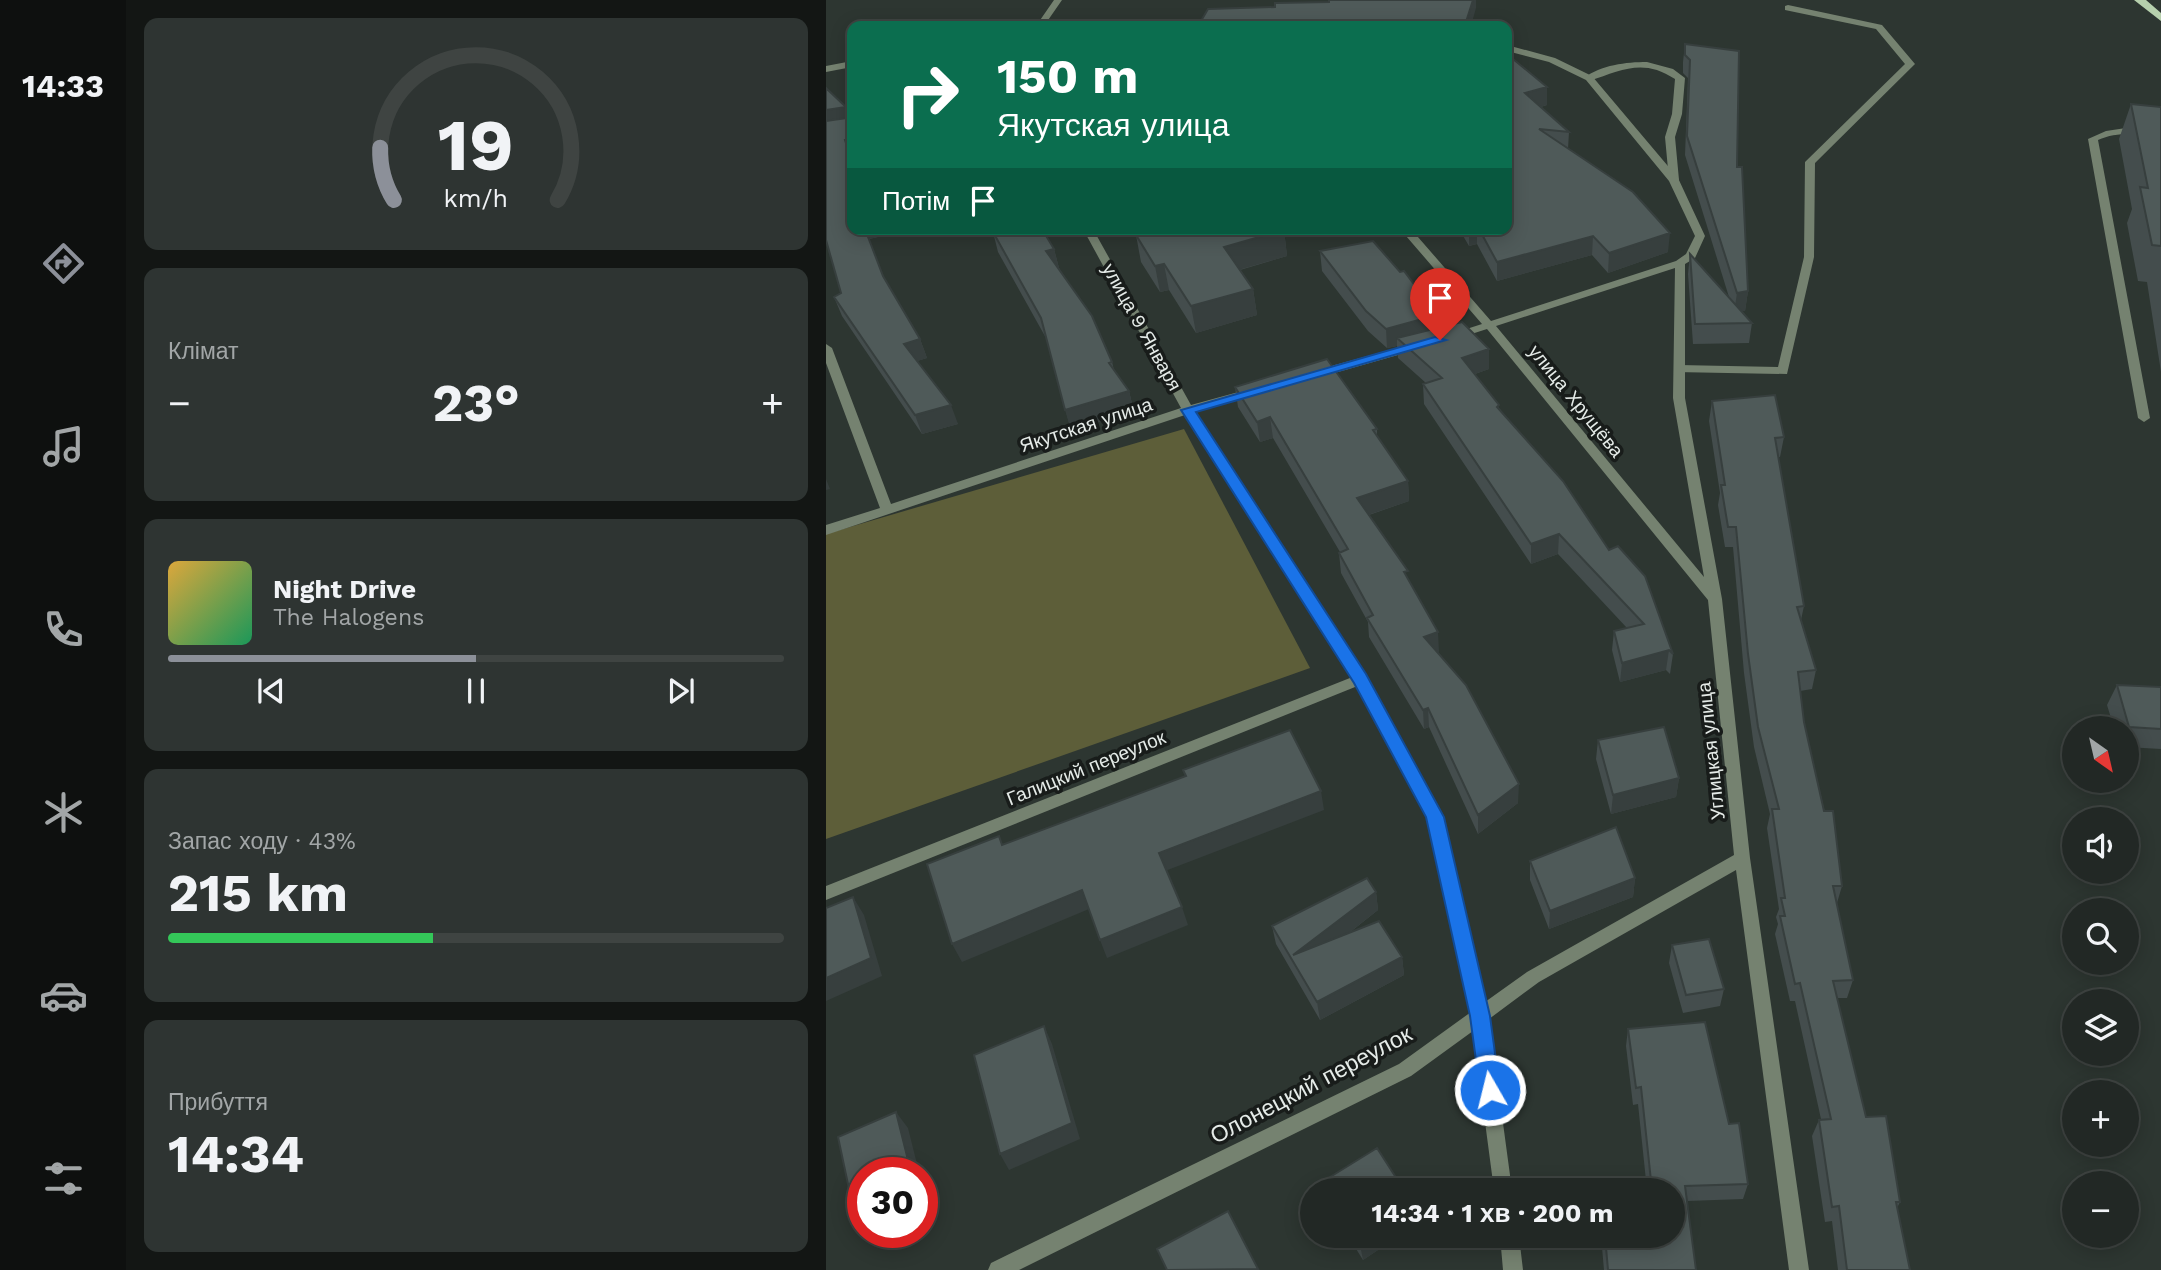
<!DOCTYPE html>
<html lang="uk">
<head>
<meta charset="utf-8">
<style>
	:root { --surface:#222825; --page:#2e3432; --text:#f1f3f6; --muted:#a2a6a7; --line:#3f4442; --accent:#8c9099 }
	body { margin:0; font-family:"Work Sans",sans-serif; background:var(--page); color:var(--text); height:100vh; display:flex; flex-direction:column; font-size:26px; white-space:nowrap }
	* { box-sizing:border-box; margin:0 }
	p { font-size:23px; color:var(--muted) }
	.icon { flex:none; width:38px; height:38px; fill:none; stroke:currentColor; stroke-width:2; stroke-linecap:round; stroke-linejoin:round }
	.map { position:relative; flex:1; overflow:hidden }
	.drawer { display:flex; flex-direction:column; gap:18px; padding:18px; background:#131614; width:700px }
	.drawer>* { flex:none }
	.banner { position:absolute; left:21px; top:21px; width:665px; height:214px; border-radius:14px; box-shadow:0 4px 18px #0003,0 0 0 2px var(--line); background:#0b6e4f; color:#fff; overflow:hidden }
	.needle { width:46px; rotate:146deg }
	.tools { position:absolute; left:1236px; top:716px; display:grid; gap:14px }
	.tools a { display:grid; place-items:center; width:77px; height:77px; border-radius:50%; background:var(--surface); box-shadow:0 4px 18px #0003,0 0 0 2px var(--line); font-size:35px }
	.speed { position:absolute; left:21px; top:1157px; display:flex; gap:14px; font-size:35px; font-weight:700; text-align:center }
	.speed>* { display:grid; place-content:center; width:91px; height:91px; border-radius:50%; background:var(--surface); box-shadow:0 4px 18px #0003,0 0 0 2px var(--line); line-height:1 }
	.speed .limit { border:10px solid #d22; background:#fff; color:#111 }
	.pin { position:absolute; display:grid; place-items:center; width:60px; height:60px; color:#fff; margin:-72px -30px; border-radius:50% 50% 50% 0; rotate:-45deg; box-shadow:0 0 7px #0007 }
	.pin .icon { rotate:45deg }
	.me { position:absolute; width:77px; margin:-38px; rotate:352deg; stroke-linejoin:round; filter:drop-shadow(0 0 5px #0008) }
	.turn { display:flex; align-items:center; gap:24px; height:147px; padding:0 35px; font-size:32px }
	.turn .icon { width:91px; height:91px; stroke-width:2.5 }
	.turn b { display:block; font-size:49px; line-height:60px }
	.then { display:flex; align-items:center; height:66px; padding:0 35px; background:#0003; gap:14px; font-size:26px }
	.big { font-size:52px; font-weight:700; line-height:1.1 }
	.drawer .tile { flex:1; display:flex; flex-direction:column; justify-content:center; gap:10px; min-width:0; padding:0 24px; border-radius:14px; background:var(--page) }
	.drawer .dial { align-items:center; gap:0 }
	.dial svg { height:182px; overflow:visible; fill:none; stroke:var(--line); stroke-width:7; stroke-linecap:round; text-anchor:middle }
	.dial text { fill:var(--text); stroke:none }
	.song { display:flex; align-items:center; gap:21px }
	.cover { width:84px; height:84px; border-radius:10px; background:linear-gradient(135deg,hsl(40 70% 55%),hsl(150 70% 35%)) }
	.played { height:7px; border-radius:4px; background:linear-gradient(90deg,var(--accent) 50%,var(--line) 50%) }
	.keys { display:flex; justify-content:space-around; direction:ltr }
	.heat { display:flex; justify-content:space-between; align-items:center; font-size:38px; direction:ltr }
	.charge { height:10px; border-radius:5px; background:linear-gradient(90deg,#34c759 43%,var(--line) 0) }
	.trip { position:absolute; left:474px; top:1178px; width:385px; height:70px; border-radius:35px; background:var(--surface); box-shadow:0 4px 18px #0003,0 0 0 2px var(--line); font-weight:700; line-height:70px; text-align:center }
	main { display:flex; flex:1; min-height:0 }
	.dock { display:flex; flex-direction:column; width:126px; justify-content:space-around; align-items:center; background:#0e100f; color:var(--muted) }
	.dock .icon { width:49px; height:49px }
	.dock .active { color:var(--accent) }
	.dock b { font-size:32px; color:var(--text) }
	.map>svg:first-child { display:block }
</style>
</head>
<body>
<main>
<nav class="dock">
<b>14:33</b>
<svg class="icon active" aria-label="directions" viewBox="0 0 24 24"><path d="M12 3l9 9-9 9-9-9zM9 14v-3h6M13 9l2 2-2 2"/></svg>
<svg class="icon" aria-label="music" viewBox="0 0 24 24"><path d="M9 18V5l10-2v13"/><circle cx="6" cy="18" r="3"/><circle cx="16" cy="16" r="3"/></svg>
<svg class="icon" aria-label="phone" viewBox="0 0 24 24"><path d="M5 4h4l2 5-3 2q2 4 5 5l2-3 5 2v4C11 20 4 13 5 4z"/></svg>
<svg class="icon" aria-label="climate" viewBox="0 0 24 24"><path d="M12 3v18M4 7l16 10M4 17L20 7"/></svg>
<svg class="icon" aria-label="car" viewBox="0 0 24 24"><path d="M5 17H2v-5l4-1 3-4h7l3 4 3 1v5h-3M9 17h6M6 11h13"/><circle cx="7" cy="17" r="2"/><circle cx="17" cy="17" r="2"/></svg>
<svg class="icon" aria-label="filters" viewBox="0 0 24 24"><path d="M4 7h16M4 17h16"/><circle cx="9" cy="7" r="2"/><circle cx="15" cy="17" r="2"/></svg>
</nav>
<section class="drawer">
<div class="tile dial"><svg viewBox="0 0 100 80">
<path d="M14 69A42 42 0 1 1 86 69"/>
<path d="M14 69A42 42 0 0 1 8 46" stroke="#8c9099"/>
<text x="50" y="56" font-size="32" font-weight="700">19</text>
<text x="50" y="72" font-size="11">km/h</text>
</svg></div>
<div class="tile"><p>Клімат</p>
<div class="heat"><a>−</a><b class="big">23°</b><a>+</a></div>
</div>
<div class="tile">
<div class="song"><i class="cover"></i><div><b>Night Drive</b><p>The Halogens</p></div></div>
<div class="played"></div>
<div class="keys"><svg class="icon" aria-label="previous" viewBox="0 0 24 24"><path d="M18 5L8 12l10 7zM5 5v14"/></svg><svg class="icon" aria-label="pause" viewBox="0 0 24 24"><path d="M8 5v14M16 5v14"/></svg><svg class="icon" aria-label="next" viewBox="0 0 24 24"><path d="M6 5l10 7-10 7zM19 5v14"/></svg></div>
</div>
<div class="tile"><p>Запас ходу · 43%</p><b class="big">215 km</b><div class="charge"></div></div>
<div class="tile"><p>Прибуття</p><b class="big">14:34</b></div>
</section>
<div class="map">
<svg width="1335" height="1270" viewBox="0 0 1335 1270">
	<rect width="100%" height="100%" fill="#2d3631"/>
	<path fill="#5d5e39" d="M 358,429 L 484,668 L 0,839 L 0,534 Z"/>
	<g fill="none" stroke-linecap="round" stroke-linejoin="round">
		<path fill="#758270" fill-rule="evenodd" d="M 962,5 L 1056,25 L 1089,64 L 989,163 L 988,257 L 961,374 L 849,372 L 849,366 L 853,365 L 952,367 L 978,257 L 979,162 L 1079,64 L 1050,29 L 959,10 L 959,6 Z
			M 821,62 L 847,69 L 859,78 L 856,114 L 849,137 L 853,180 L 848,183 L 843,180 L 839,137 L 846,114 L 849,79 C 817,58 796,70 763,81 L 758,78 C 775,65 800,62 821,62 Z
			M 1300,128 L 1335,131 L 1335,137 C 1314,134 1292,131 1272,140 L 1324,418 L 1318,422 L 1312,418 L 1262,139 L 1280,131 Z
			M 534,674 L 539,675 L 541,679 L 539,683 L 0,900 L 0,886 Z"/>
		<path fill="#758270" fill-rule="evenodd" d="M 228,0 L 236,0 L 218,26 L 210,26 Z
			M 681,45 L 729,58 L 766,76 L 852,178 L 879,236 L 869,258 L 859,264 L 859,398 L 896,599 L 924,858 L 983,1270 L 963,1270 L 910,870 L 713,982 L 663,1019 L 686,1190 L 668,1190 L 647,1031 L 585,1076 L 193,1270 L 162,1270 L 165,1263 L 573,1064 L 645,1012 L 601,818 L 529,683 L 359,415 L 0,535 L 0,525 L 54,508 L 0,363 L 0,344 L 6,348 L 65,504 L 355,408 L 257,229 L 267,229 L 365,405 L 427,388 L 431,389 L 431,395 L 369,412 L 539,675 L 617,817 L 659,1002 L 701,972 L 908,855 L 882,600 L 661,329 L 633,338 L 625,338 L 625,334 L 656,324 L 574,229 L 585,229 L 665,321 L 850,261 L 860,254 L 869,236 L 843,181 L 760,80 L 723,62 L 681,51 ZM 849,268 L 847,398 L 878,577 L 670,326 Z
			M 26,61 L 26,67 L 0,72 L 0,66 Z
			M 589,343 L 593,345 L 593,349 L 491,378 L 485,374 L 487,371 Z
			M 674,1236 L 693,1236 L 697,1270 L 677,1270 Z"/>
		<path fill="#b6d0ad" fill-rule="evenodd" d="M 1308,0 L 1320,0 L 1335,13 L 1335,21 Z"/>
	</g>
	<path fill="#444d4d" d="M 859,44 L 911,167 L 922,291 L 919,311 L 916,311 L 926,323 L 923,343 L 867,344 L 862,274 L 864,254 L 903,297 L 859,155 L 862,78 L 857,73 L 857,62 Z
		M 681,54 L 721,105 L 715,107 L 743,132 L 742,149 L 842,252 L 782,273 L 766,255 L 671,281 L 651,244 L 643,246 L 633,229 L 681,229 Z
		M 1305,104 L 1335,107 L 1335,372 L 1321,282 L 1312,281 L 1301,223 L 1306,209 L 1293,139 Z
		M 20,107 L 22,113 L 25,158 L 52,237 L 43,239 L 57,276 L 94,339 L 101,358 L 91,361 L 132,424 L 96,434 L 16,316 L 8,297 L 15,293 Z
		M 458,230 L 461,256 L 414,270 L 427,289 L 431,315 L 370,333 L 343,290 L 334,292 L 315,262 L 310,235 Z
		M 167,232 L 228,249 L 233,268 L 286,362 L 288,370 L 303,391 L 308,412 L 245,430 L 220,338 L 172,252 Z
		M 494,251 L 612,328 L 663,349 L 663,369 L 649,374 L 847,654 L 844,674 L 840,670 L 794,682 L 786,650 L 788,631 L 801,628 L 732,554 L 705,564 L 598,404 L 597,384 L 600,383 L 572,358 L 571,346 L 561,348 L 542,331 L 496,271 Z
		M 409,387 L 551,429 L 551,436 L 582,481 L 583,501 L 543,515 L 582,580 L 613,652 L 611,652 L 692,803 L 652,834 L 603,727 L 598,729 L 543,637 L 542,622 L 515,573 L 513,553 L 514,552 L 447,438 L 434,442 L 412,407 Z
		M 886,401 L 958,437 L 954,457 L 952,457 L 978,606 L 975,620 L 990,670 L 986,689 L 974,691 L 978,722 L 1016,886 L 1011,903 L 1027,980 L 1021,998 L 1011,998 L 1040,1117 L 1074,1202 L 1071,1208 L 1084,1270 L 1012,1270 L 1006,1221 L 999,1222 L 986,1136 L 993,1120 L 995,1119 L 969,1001 L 964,1001 L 949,934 L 952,924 L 950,917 L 953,909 L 941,828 L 944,814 L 928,747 L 918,673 L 907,547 L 899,547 L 892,505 L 894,493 L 883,421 Z
		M 1291,685 L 1335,687 L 1335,749 L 1300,747 L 1300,728 L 1288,728 L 1281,705 Z
		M 772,740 L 853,778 L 850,797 L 785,814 L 770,759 Z
		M 704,861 L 809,878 L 807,897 L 723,929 L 704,880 Z
		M 550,892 L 552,910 L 523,933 L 576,957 L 578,975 L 494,1020 L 450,944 L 446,926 Z
		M 846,945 L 898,989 L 894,1006 L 857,1013 L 843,963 Z
		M 802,1029 L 903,1124 L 922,1184 L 917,1199 L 861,1201 L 870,1270 L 778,1270 L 775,1236 L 847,1236 L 847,1190 L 821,1190 L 812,1104 L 807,1105 L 800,1046 Z
		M 522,1236 L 573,1236 L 537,1260 Z"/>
	<path fill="#373f3e" d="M 647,0 L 650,0 L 650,8 L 645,26 L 640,22 Z
		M 721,87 L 721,105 L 699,111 L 699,93 Z
		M 20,107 L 26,125 L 0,129 L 0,110 Z
		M 26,138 L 26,158 L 25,158 L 19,140 Z
		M 39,229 L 49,229 L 52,237 L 42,239 Z
		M 643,229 L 651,229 L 651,244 L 643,246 Z
		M 458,230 L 461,256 L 402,273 L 398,247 Z
		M 844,233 L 842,252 L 782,273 L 783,253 Z
		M 767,236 L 766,255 L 671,281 L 671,262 Z
		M 228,249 L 233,268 L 225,270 L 220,251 Z
		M 338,264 L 343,290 L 334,292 L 329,266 Z
		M 427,289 L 431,315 L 370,333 L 365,306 Z
		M 922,291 L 919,311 L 908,313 L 911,293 Z
		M 611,315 L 612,335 L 571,338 L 571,346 L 561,348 L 560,329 Z
		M 94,339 L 101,358 L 85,363 L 78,344 Z
		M 663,349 L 663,369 L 637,378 L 636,358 Z
		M 303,391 L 308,412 L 245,430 L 239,410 Z
		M 125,405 L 132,424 L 96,434 L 89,415 Z
		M 444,417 L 447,438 L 434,442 L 431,422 Z
		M 0,479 L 4,489 L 0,490 Z
		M 582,481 L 583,501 L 533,518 L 531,498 Z
		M 733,534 L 732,554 L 705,564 L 705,544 Z
		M 612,632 L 613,652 L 599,657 L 598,637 Z
		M 843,650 L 840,670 L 794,682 L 796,663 Z
		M 602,708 L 603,727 L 598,729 L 597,710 Z
		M 853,778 L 850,797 L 785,814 L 787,795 Z
		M 693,784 L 692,803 L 652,834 L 652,815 Z
		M 495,791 L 498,810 L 339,871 L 333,853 Z
		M 809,878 L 807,897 L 723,929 L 724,911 Z
		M 256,890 L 263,909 L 136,962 L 126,944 Z
		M 550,892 L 552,910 L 473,972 L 467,955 Z
		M 27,897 L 38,915 L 56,976 L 0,1001 L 0,978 Z
		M 356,907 L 362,925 L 281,958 L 274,940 Z
		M 576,957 L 578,975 L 494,1020 L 491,1002 Z
		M 218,1026 L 226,1044 L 254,1139 L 183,1170 L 174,1154 Z
		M 70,1112 L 82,1128 L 93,1172 L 85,1172 Z
		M 96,1188 L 102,1210 L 96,1213 Z
		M 37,1219 L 37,1230 L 30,1222 Z
		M 38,1232 L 53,1232 L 42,1237 Z
		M 548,1236 L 573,1236 L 537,1260 L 534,1245 Z"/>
	<path fill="#4f5a59" stroke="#373f3e" stroke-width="2" d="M 503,0 L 647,0 L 640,22 L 646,26 L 372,26 L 382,9 L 449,7 L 449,3 L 503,2 Z
		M 859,44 L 913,51 L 911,167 L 916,167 L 922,291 L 911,293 L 861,136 L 864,60 L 859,55 Z
		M 681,54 L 721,87 L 699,93 L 743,132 L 713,129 L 807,192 L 844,233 L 783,253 L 767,236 L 671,262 L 653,229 L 681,229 Z
		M 0,88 L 20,107 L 0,110 Z
		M 1305,104 L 1335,107 L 1335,247 L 1335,246 L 1326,245 L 1314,187 L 1322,188 Z
		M 22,113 L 26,122 L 26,138 L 19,140 L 26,162 L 26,229 L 39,229 L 57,276 L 94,339 L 78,344 L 125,405 L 89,415 L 8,297 L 15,293 L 0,240 L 0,121 L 20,118 Z
		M 170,229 L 216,229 L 228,249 L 220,251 L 266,316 L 286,362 L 283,363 L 303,391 L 239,410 L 215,318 L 167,232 Z
		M 332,229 L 457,229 L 458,230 L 398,247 L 427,289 L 365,306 L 338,264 L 329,266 L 310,235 Z
		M 547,241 L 574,272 L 578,271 L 611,315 L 560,329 L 540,311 L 494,251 Z
		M 864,254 L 926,323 L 869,324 Z
		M 636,322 L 663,349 L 636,358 L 673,405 L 671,407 L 737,481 L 783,550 L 792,546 L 819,576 L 847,654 L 843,650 L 796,663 L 788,631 L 818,624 L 733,534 L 705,544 L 597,384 L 616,378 L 571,338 Z
		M 501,359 L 551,429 L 547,430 L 582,481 L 531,498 L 582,571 L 578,572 L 612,632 L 598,637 L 640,685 L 693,784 L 652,815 L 602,708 L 597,710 L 541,618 L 547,615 L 513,553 L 522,549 L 444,417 L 431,422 L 409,387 Z
		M 949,395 L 958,437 L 949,438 L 978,606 L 971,607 L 990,670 L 972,672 L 978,722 L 998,811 L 1007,811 L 1016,886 L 1007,886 L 1027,980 L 1007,981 L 1040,1117 L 1060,1116 L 1074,1202 L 1070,1202 L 1084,1270 L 1021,1270 L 1013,1206 L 1006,1207 L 993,1120 L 1005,1119 L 974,983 L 969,984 L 954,916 L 959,916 L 955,898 L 959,898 L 946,809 L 953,809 L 932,727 L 922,654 L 910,527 L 902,527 L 895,485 L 899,485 L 886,401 Z
		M 1291,685 L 1335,687 L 1335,729 L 1303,727 Z
		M 838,727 L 853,778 L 787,795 L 772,740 Z
		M 464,730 L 495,791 L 333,853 L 356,907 L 274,940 L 256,890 L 126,944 L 101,864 L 173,836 L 176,845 L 360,776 L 357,770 Z
		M 790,827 L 809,878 L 724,911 L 704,861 Z
		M 541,878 L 550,892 L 467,955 L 553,921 L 576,957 L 491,1002 L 446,926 Z
		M 27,897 L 45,958 L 0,978 L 0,908 Z
		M 883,939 L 898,989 L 860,995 L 846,945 Z
		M 879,1022 L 903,1124 L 913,1123 L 922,1184 L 859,1186 L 870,1270 L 782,1270 L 779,1236 L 847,1236 L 847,1190 L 826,1190 L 815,1087 L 810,1088 L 802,1029 Z
		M 218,1026 L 246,1123 L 174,1154 L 148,1055 Z
		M 70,1112 L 85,1172 L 37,1172 L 37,1219 L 30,1222 L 12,1137 Z
		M 551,1148 L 578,1190 L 501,1190 L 496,1182 Z
		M 402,1211 L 432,1269 L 341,1270 L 331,1249 Z
		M 528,1236 L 548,1236 L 534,1245 Z"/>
	<path fill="#1a73e8" stroke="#114b97" stroke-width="2" d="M 609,337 L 620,340 L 370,412 L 540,674 L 618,817 L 664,1016 L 674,1090 L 671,1097 L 664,1100 L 657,1097 L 654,1090 L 644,1016 L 600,817 L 528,683 L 355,410 Z"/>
	<g text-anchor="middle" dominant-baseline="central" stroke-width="7" stroke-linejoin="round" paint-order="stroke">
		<g font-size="19" fill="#e5ebe8" stroke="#181c1a">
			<text transform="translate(316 327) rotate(61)">улица 9 Января</text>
			<text transform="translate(750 401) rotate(51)">улица Хрущёва</text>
			<text transform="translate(260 425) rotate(-18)">Якутская улица</text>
			<text transform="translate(885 751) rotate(-96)">Углицкая улица</text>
			<text transform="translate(260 768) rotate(-22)">Галицкий переулок</text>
		</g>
		<g font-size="23" fill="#e5ebe8" stroke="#181c1a">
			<text transform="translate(485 1085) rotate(-28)">Олонецкий переулок</text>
		</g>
	</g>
</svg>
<div class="tools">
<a><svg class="needle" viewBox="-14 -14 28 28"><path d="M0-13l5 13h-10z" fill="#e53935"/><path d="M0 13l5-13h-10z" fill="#a2a6a7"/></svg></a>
<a><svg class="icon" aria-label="sound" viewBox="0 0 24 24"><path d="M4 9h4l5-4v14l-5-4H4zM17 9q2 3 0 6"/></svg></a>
<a><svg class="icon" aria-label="search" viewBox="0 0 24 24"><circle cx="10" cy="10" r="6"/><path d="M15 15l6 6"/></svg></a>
<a><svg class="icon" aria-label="layers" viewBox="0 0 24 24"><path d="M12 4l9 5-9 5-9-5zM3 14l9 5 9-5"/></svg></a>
<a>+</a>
<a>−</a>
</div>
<div class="speed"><div class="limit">30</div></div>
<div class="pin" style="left:614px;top:340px;background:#d93025"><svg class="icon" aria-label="arrive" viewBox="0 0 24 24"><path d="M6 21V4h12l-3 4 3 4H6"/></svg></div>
<svg class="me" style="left:664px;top:1090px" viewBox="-20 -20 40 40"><circle r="17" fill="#1a73e8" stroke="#fff" stroke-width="3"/><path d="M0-11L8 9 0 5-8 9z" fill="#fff"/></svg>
<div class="trip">14:34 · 1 хв · 200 m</div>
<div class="banner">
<div class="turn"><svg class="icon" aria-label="right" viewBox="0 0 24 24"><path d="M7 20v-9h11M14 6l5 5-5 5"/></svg><div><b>150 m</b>Якутская улица</div></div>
<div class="then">Потім<svg class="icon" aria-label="arrive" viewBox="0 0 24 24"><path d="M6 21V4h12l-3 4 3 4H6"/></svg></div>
</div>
</div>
</main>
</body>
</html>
